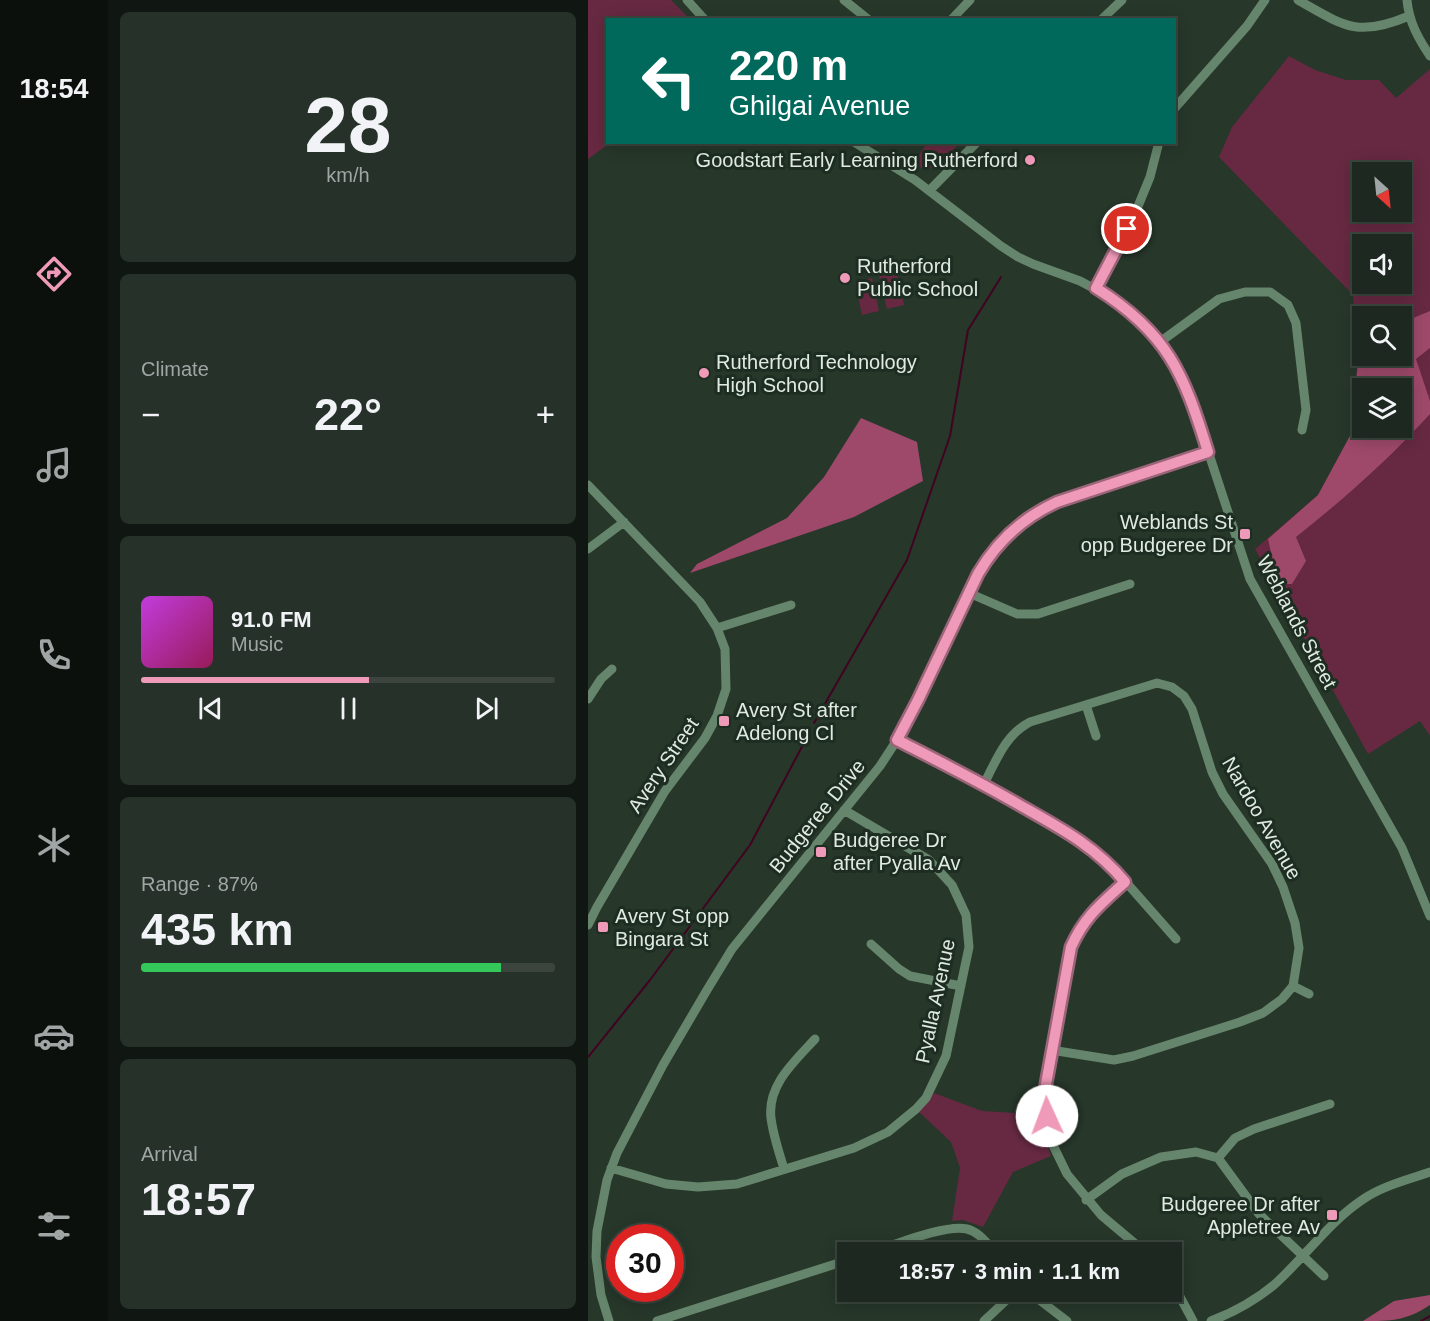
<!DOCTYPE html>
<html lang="en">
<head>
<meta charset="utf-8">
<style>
	:root { --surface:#1d2920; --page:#253129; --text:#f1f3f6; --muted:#a0a6a5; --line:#3b453e; --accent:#ef9ab8 }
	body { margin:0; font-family:Helvetica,sans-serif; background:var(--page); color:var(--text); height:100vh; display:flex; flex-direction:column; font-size:22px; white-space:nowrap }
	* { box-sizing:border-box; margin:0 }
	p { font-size:20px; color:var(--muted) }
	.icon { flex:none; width:33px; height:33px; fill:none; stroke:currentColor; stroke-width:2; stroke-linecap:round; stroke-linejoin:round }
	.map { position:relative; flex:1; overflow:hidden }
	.drawer { display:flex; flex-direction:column; gap:12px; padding:12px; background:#101712; width:480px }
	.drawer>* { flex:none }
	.top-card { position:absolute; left:18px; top:18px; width:570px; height:126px; border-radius:0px; box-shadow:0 3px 15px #0003,0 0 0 2px var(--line); background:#00695c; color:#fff; overflow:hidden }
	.needle { width:39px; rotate:153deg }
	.fabs { position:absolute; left:764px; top:162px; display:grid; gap:12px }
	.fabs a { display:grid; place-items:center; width:60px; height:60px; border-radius:0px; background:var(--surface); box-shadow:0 3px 15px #0003,0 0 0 2px var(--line); font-size:30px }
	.speed { position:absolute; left:18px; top:1224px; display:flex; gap:12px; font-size:30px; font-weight:700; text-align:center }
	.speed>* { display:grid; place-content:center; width:78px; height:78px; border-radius:50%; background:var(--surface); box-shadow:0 3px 15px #0003,0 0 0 2px var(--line); line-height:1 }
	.speed .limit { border:9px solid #d22; background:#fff; color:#111 }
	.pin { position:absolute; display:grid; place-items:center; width:51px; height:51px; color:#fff; margin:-26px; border:3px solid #fff; border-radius:50%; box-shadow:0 2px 6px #0007 }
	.me { position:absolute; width:66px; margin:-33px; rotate:358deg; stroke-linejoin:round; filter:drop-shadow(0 0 4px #0008) }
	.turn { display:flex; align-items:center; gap:21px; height:126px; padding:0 24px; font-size:27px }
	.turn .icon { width:78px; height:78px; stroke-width:2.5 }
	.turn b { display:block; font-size:42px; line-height:51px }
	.big { font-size:45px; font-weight:700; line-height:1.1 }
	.drawer .tile { flex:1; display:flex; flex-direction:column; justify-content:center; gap:9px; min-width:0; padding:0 21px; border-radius:9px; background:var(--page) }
	.drawer .dial { align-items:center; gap:0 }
	.dial b { font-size:78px; line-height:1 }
	.song { display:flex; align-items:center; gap:18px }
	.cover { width:72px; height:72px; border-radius:9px; background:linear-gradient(135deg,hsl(290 70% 55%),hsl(330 70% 35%)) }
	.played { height:6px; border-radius:3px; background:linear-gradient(90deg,var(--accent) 55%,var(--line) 55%) }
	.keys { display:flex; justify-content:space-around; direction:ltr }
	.heat { display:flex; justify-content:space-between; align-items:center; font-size:33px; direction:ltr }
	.charge { height:9px; border-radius:4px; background:linear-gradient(90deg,#34c759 87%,var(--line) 0) }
	.trip { position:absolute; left:249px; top:1242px; width:345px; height:60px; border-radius:0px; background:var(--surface); box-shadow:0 3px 15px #0003,0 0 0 2px var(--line); font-weight:700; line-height:60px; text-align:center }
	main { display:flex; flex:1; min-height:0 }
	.menu { display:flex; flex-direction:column; width:108px; justify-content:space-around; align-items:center; background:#0c100d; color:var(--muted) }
	.menu .icon { width:42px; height:42px }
	.menu .selected { color:var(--accent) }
	.menu b { font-size:27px; color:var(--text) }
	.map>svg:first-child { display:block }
</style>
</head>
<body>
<main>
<nav class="menu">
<b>18:54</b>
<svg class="icon selected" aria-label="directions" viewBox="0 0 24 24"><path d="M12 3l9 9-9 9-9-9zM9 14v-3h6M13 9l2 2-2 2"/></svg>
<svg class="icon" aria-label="music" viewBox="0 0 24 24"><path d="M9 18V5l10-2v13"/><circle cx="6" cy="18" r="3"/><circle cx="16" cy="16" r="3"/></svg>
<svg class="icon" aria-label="phone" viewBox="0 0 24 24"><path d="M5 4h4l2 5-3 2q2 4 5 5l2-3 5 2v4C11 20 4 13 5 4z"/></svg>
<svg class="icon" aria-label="climate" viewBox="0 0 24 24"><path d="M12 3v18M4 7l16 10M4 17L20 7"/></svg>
<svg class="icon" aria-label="car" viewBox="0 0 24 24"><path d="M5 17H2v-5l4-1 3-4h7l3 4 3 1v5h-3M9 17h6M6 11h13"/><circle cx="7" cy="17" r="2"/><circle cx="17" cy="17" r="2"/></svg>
<svg class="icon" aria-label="filters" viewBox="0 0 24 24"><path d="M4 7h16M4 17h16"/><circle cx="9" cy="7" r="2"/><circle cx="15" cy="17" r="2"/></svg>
</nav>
<section class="drawer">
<div class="tile dial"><b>28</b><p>km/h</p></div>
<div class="tile"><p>Climate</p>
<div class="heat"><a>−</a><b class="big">22°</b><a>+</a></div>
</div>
<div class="tile">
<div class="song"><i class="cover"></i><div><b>91.0 FM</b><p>Music</p></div></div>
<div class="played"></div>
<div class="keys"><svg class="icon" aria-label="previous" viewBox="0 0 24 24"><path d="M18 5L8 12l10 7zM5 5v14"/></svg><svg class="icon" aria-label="pause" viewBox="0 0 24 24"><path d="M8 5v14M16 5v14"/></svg><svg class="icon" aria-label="next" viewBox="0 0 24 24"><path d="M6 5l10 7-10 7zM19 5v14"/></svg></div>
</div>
<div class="tile"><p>Range · 87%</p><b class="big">435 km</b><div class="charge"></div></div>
<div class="tile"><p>Arrival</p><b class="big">18:57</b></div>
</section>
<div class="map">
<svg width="842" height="1321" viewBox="0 0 842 1321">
	<rect width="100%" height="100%" fill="#27372a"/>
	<path fill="#662941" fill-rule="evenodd" d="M 0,0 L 83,0 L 102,19 L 20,20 L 20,142 L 22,143 L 0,159 Z
		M 701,56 L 727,70 L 758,80 L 791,80 L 808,98 L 842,69 L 842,736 L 832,721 L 780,754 L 667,549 L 730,495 L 763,434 L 770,357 L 765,295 L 631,157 L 644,127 ZM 774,172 L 813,172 L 813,212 L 774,212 ZM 774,244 L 813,244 L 813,284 L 774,284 ZM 774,316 L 813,316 L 813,356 L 774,356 ZM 774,388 L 813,388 L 813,428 L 774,428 Z
		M 339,143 L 339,142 L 372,143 C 357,157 347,177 325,164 Z
		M 309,272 L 316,305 L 299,309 L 291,276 Z
		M 284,278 L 291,311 L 274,315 L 267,282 Z
		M 346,1093 L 394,1111 L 428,1113 L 451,1111 L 455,1134 L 463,1156 L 425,1172 L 395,1227 L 375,1220 L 364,1221 L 372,1168 L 363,1142 L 331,1112 Z"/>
	<path fill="#9e496a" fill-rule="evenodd" d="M 842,311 L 842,348 L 828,359 L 842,401 L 842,414 C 801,459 756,499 708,537 L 718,561 L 704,584 L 690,584 L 680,539 L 730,495 L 763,434 L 772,341 L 774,340 L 774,356 L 813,356 L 813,323 ZM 774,388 L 813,388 L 813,428 L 774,428 Z
		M 273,418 L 329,442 L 335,481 L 266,517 L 102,573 L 109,564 L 199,518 L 236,477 Z
		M 842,1295 L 842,1305 C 818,1321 803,1321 775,1321 L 806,1301 Z"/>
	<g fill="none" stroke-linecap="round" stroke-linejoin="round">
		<path stroke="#410321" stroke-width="2" d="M 226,723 L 319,560 L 362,436 L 380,330 L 413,277
			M 0,1057 L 62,980 L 162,845 L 218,739
			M 833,1321 L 842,1316"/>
		<path stroke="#65856c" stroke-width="9" d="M 99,0 L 117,20
			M 256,0 L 281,20
			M 710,0 C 756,26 769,38 821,16
			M 819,0 C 821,22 830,38 842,56
			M 363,20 L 382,0
			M 513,20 L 534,0
			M 586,109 L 659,26 L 677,0
			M 266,142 L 327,180 L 413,246 L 430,257 L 445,264 L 492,281 L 524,298 L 557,325 L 572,342 L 584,359 L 600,390 L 662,579 L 814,848 L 842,916
			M 342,190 L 389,142
			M 508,288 L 546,216 L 562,177 L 571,142
			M 572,342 L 631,299 L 657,292 L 682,292 L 700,305 L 708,323 L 718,410 L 714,430
			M 0,485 L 112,602 L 129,628 L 137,649 L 138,689 L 129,716 L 117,738 L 77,791 L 9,907 L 0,925
			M 0,549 L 36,522
			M 381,593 L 429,614 L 450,614 L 542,584
			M 129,628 L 203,605
			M 0,699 L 13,679 L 24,669
			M 498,705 L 508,736
			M 309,740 L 396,784 L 491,839 L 522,864 L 588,939
			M 396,784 C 408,761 417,735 442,722 L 569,683 L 584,687 L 596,696 L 604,709 L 624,772 L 635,794 L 684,864 L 695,887 L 707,923 L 711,948 L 705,986 L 694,999 L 675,1013 L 652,1022 L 545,1056 L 526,1060 L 463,1050
			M 537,882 L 501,914 L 483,947 L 456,1095 L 461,1137 L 479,1174 L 513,1215 L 557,1252
			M 283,944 L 311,969 L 322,976 L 373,986
			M 705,986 L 721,994
			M 630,1158 L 647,1138 L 666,1129 L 742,1104
			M 23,1168 L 78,1184 L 110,1187 L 149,1184 L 266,1148 L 300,1132 L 328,1109 L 338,1098 L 358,1056 L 381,947 L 378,915 L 364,885 L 341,860 L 256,810
			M 196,1169 C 191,1152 185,1135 183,1118 C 179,1085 207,1061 227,1039
			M 498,1200 L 534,1174 L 573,1157 L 608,1152 L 630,1158 L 671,1214 L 736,1276
			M 284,1252 C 307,1245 357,1224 379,1229 C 391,1232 399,1243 407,1252
			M 584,1282 L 605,1321
			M 441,1292 L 479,1321
			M 21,1321 L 13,1295 L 8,1257 L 9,1231 L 19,1180 L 29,1153 L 75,1065 L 119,990 L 144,949 L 292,766 L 309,740 L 399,559 L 420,533 L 434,521 L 449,511 L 469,502 L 620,452
			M 69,1321 L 260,1260
			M 396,1321 L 427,1292
			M 623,1321 C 646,1312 668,1300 687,1284 C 717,1257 740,1223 774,1200 C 794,1186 819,1180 842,1172"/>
	</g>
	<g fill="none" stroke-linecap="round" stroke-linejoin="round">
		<defs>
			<path id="route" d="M 459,1116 L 456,1095 L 483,947 C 497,916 513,904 537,882 C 508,847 474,829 435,807 C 394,783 352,762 309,740 L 330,700 L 390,574 C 409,541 434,518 469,502 L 620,452 C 596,374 580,333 508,288 L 539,229"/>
		</defs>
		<use href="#route" stroke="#9b6478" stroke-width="15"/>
		<use href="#route" stroke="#ef9ab8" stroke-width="10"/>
	</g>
	<g fill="#ef9ab8" stroke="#1d2d21" stroke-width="2">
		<circle cx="442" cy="160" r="6"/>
		<circle cx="257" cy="278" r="6"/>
		<circle cx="116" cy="373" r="6"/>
		<rect x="651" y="528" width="12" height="12" rx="3"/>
		<rect x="130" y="715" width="12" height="12" rx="3"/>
		<rect x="227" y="846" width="12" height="12" rx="3"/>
		<rect x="9" y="921" width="12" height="12" rx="3"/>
		<rect x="738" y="1209" width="12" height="12" rx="3"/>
	</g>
	<g text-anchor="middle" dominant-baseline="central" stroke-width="6" stroke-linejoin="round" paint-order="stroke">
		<g font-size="20" fill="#e0eae2" stroke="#1d2d21" text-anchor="start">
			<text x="430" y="160" text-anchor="end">Goodstart Early Learning Rutherford</text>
			<text x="269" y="266">Rutherford<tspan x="269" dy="23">Public School</tspan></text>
			<text x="128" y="362">Rutherford Technology<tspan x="128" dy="23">High School</tspan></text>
			<text x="645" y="522" text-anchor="end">Weblands St<tspan x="645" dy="23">opp Budgeree Dr</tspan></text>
			<text x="148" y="710">Avery St after<tspan x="148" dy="23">Adelong Cl</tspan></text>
			<text x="245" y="840">Budgeree Dr<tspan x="245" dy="23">after Pyalla Av</tspan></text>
			<text x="27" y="916">Avery St opp<tspan x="27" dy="23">Bingara St</tspan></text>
			<text x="732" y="1204" text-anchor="end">Budgeree Dr after<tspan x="732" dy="23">Appletree Av</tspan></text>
		</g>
		<g font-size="20" fill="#e0eae2" stroke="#1d2d21">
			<text transform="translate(709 622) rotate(62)">Weblands Street</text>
			<text transform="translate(75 765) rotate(-56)">Avery Street</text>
			<text transform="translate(229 816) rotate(-51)">Budgeree Drive</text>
			<text transform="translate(674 818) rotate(60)">Nardoo Avenue</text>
			<text transform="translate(347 1001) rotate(-78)">Pyalla Avenue</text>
		</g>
	</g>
</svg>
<div class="fabs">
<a><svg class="needle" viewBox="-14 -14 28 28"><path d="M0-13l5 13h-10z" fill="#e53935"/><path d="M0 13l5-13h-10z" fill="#a0a6a5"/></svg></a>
<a><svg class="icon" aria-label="sound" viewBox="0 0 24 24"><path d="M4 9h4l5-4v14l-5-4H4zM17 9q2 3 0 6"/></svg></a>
<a><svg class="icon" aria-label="search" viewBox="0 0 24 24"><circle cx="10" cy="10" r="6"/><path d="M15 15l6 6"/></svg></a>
<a><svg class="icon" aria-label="layers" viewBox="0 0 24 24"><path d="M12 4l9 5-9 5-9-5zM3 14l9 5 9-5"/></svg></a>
</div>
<div class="speed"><div class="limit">30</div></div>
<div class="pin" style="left:539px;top:229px;background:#d93025"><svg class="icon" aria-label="arrive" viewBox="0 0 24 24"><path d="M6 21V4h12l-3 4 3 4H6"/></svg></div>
<svg class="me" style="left:459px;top:1116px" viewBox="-20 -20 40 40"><circle r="19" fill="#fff"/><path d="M0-13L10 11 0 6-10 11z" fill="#ef9ab8"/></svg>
<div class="trip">18:57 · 3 min · 1.1 km</div>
<div class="top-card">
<div class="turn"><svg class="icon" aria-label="left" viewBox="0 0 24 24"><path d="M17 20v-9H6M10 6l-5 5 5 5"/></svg><div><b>220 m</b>Ghilgai Avenue</div></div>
</div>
</div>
</main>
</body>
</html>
